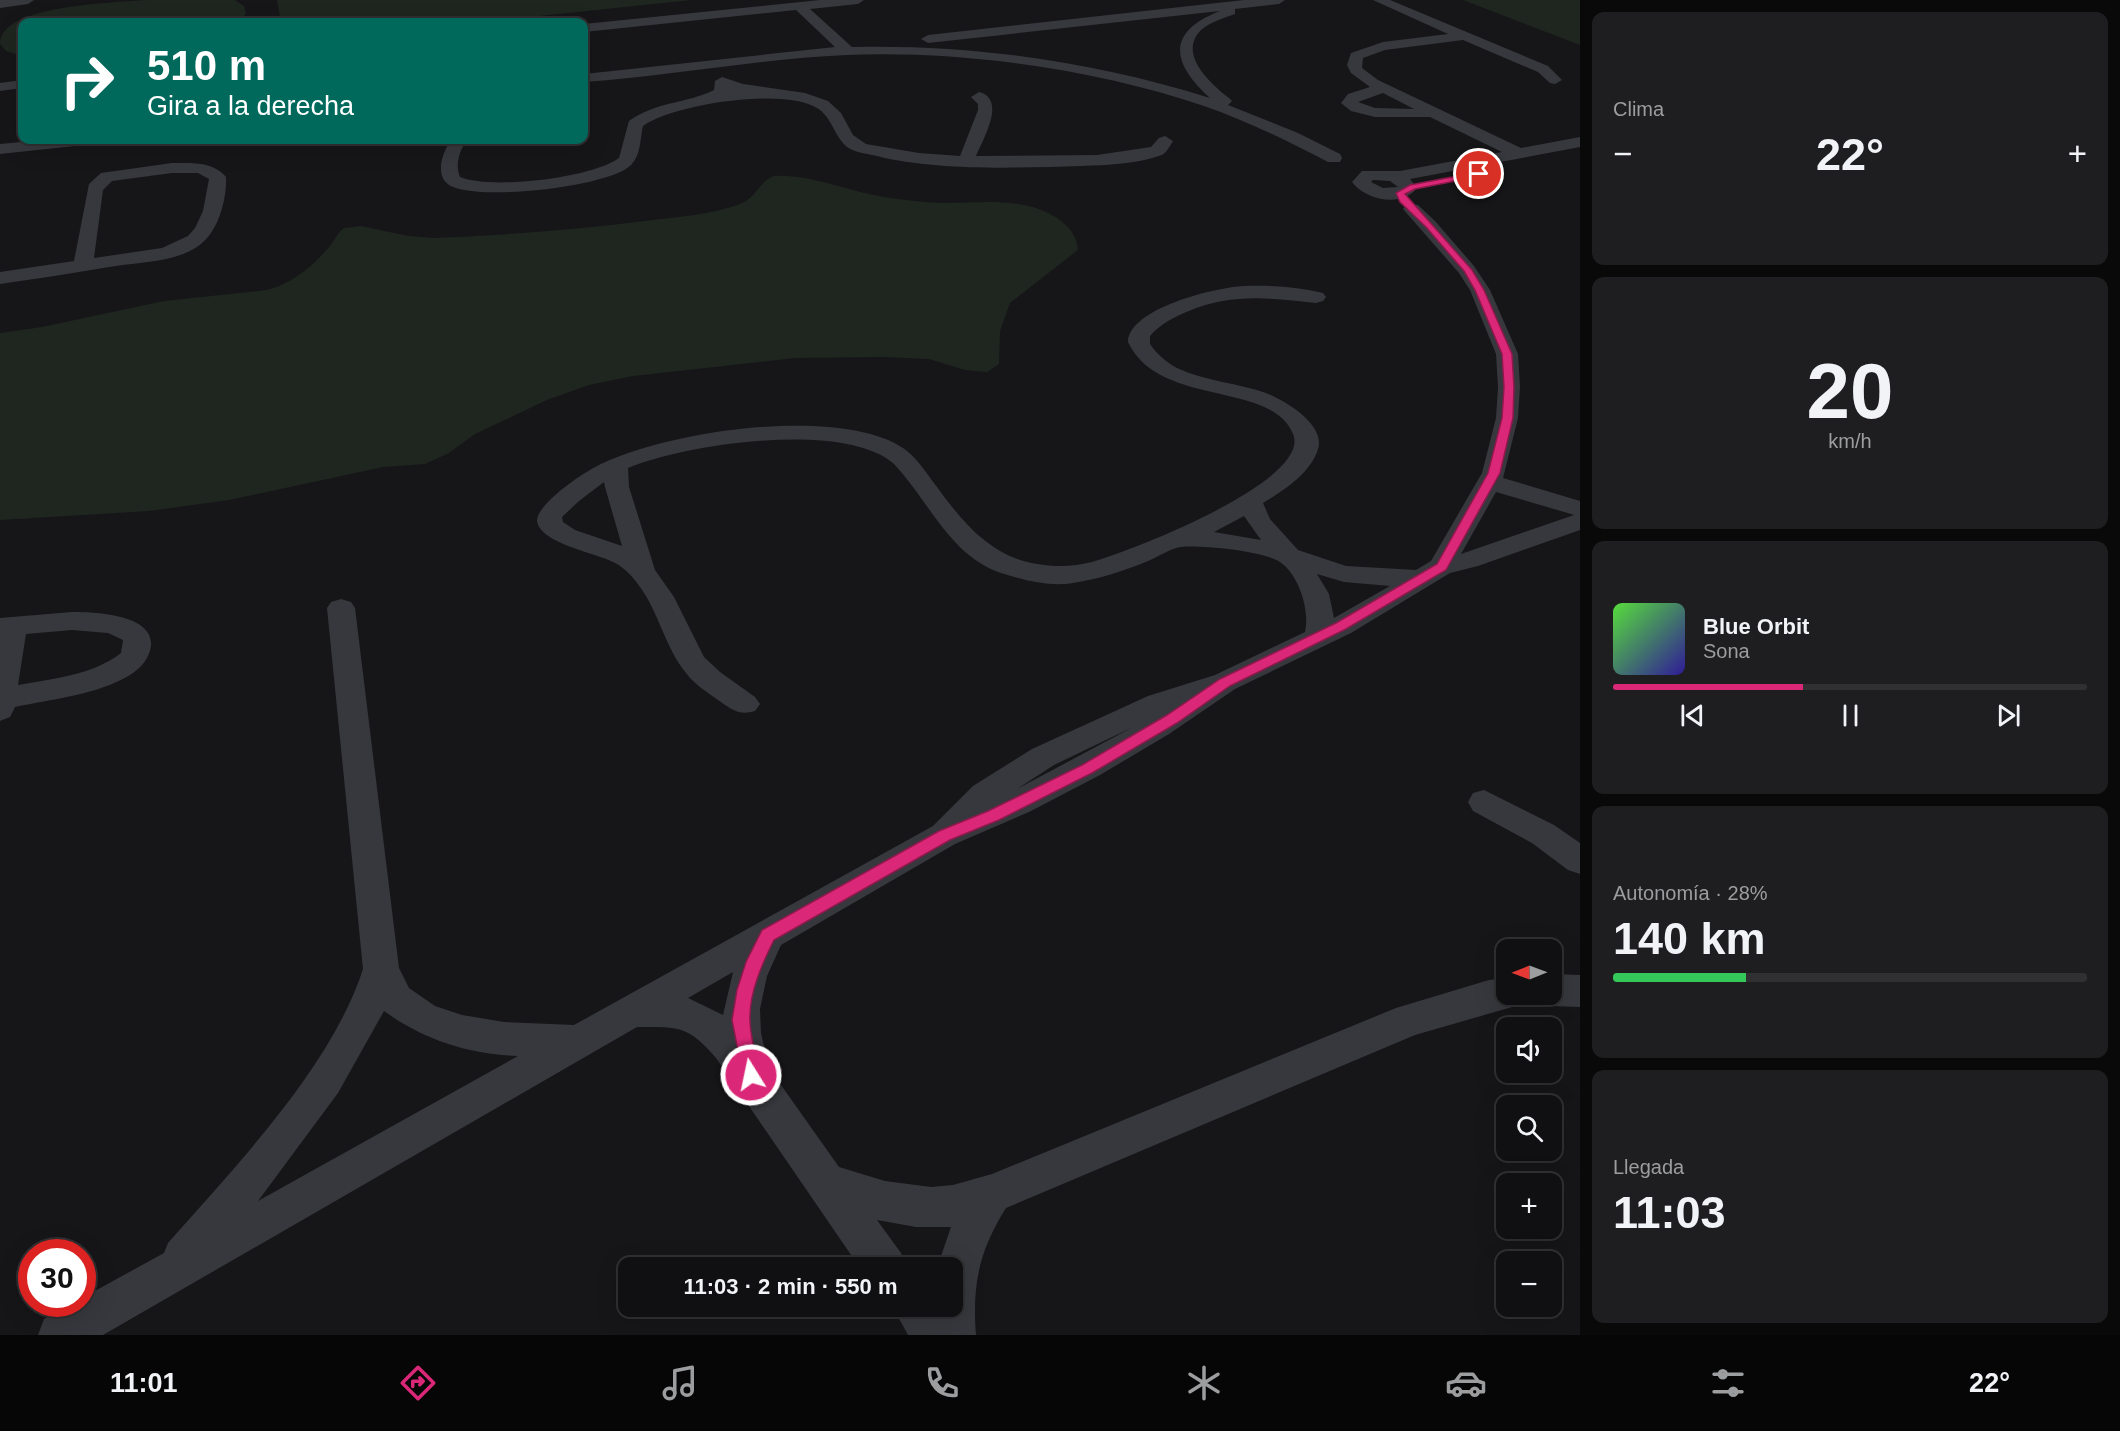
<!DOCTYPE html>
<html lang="es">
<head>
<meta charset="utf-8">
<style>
	:root { --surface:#101012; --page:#1e1e20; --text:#f1f3f6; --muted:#9c9d9f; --line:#303032; --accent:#db2777 }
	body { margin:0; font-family:Helvetica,sans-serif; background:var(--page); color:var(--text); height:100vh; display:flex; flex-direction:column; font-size:22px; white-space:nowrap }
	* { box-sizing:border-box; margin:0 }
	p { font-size:20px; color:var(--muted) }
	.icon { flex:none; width:33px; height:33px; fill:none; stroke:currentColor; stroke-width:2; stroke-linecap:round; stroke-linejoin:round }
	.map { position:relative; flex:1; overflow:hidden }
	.side { display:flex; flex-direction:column; gap:12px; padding:12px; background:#09090a; width:540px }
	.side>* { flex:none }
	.banner { position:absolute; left:18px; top:18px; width:570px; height:126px; border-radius:12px; box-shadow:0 6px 24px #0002,0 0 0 2px var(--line); background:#00695c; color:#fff; overflow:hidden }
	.needle { width:39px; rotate:269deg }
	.fabs { position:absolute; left:1496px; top:939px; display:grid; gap:12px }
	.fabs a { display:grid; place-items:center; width:66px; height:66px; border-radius:12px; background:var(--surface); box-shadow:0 6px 24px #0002,0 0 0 2px var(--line); font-size:30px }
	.speed { position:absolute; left:18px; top:1239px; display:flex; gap:12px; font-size:30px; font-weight:700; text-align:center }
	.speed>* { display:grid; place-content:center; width:78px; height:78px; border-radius:50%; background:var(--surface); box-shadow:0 6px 24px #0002,0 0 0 2px var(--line); line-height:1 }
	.speed .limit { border:9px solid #d22; background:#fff; color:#111 }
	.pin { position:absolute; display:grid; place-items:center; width:51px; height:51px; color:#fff; margin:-26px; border:3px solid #fff; border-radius:50%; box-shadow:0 2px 6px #0007 }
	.me { position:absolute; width:66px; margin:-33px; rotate:350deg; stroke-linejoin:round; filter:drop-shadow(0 0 4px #0008) }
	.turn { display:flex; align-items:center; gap:21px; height:126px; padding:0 30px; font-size:27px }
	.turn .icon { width:78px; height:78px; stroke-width:2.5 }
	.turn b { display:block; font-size:42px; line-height:51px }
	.big { font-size:45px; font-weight:700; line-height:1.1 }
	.side .card { flex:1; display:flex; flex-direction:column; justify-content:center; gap:9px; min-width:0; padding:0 21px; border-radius:12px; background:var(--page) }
	.side .dial { align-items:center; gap:0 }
	.dial b { font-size:78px; line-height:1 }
	.song { display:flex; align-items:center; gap:18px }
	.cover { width:72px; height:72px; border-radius:9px; background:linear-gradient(135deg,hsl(110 70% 55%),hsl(250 70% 35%)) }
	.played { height:6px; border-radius:3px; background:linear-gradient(90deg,var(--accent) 40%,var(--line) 40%) }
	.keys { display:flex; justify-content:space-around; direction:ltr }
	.heat { display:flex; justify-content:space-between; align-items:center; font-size:33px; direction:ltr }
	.charge { height:9px; border-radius:4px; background:linear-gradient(90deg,#34c759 28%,var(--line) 0) }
	.trip { position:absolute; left:618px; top:1257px; width:345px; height:60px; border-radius:12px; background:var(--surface); box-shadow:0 6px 24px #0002,0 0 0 2px var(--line); font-weight:700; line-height:60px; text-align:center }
	.tabs { display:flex; height:96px; justify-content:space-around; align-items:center; background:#060607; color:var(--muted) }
	.tabs .icon { width:42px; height:42px }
	.tabs .on { color:var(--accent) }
	.tabs b { font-size:27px; color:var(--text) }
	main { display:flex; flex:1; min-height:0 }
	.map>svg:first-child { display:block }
</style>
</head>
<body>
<main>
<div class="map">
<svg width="1580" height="1335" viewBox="0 0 1580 1335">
	<rect width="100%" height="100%" fill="#161618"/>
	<path fill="#1e261f" d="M 146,0 L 235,0 L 244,6 L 246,13 L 240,22 L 22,22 L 22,56 L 6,51 L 0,44 C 0,4 116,3 146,0 Z
		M 277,0 L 692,0 L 481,22 L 281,22 Z
		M 1463,0 L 1580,0 L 1580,45 Z
		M 774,176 C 813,174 851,193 890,198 C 908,200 927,203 945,203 C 975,203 1006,199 1036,208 C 1056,215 1077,228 1078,250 L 1010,303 L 1000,331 L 999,364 L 987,372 L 965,370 L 929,359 L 883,357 L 795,358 L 633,376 L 589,385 L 547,400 L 475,434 L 449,453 L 425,464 L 383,467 L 229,500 L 149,511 L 0,520 L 0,333 L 42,327 L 164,301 L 267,290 C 293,283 312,267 330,246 C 335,240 337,233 344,228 L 361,226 L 408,236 L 435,238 C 505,235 576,230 645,221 C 676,217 710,215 740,204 C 757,198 759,181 774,176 Z"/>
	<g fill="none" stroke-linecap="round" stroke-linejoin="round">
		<path fill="#37383d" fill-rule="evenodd" d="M 0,0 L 34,0 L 28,4 L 0,8 Z
			M 820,0 L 864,0 L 858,4 L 810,9 L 852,47 C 973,44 1095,62 1210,98 C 1171,63 1166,32 1220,11 L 928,43 L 921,39 L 928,35 L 1244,0 L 1285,0 L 1279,4 L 1235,9 L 1235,14 C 1224,18 1210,22 1201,30 C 1177,54 1211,84 1229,98 L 1232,101 L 1228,105 L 1298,133 L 1340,154 L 1342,158 L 1340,162 L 1328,162 C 1288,141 1247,121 1204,106 C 1096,69 960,50 846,55 C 758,59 671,76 584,82 L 584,74 L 835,47 L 796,10 L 584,32 L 584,24 Z
			M 1373,0 L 1390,0 L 1548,66 L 1562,80 L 1555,84 L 1550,83 L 1538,72 L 1463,40 L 1385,50 L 1363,58 L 1362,68 L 1378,80 L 1521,148 L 1580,137 L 1580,147 L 1410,179 L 1417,188 C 1402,208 1365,200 1352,182 L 1362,171 L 1400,171 L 1502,152 L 1430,117 L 1375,117 L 1351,111 L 1341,103 L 1348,94 L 1370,87 L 1351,73 L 1347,65 L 1351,53 L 1383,42 L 1448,34 ZM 1383,93 L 1414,109 L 1375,108 L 1358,102 ZM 1373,180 L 1390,181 L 1398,187 L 1383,188 L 1371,182 Z
			M 722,77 L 743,84 L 805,93 L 828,101 L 841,113 L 853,135 L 866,144 L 919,153 L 960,156 L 978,110 L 978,104 L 971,97 L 979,92 C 1007,99 983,139 976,156 L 1097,155 L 1151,147 L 1159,138 L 1165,136 L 1173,141 C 1170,146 1167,152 1162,155 C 1137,164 1107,165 1081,166 C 1021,168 935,171 877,156 C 868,154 856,153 847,147 C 834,136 832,117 817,108 C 784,87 673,104 643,126 C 640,139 641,155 631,165 C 610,187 475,202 449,185 C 434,175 443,151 451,140 L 467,140 C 459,151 455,165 460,177 C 491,190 592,178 619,158 L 629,121 C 657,101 686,104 714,90 L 715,81 Z
			M 22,80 L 22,88 L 0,91 L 0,83 Z
			M 43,140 L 92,140 L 84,145 L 0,154 L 0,144 Z
			M 172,163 C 191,163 213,161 226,177 C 227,198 219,230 201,244 C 177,263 138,262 109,267 C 73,273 36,279 0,284 L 0,272 L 74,261 L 89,184 L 101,173 ZM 172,173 L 198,173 L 209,179 L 203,211 L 195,228 L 188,236 L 162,248 L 94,258 L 103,190 L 112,181 Z
			M 1412,204 L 1418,205 L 1435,221 L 1474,266 L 1490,290 L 1518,354 L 1520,387 L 1518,418 L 1503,478 L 1580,501 L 1580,530 L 1478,566 L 1450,573 L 1351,633 L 1235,689 L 1169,734 L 1100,775 L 1029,812 L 955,844 L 781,945 L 767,976 L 760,1009 L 761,1033 L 769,1068 L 839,1167 L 885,1181 L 931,1187 L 953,1185 L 992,1174 L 1396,1008 L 1489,980 L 1506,978 L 1506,994 L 1524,994 L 1519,1005 L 1415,1035 L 1006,1208 C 979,1251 972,1285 976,1335 L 908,1335 L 892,1306 L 952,1306 L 952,1268 L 937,1268 L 951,1227 L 916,1227 L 877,1220 L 901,1253 L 907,1268 L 860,1268 L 716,1058 C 688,1025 678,1027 637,1027 L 103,1335 L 38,1335 L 44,1319 L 73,1304 L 82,1304 L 82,1298 L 164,1253 L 168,1243 C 235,1167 332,1066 363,969 L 327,608 L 331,602 L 341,599 L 351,602 L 355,608 L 399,968 L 409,988 L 435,1006 L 462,1015 L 504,1022 L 574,1025 L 933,826 L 973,786 L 1032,749 L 1148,696 L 1215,675 L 1305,632 C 1310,610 1299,575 1280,562 C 1263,551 1202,545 1181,547 C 1171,548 1158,557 1148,561 C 1124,571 1099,579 1073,583 C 1051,587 1023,580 1001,573 C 950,556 929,501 894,464 C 845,420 685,444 628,468 L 629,487 L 655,570 L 674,597 L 704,657 L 720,672 L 755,697 L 760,704 L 755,711 C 739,716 731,709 718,700 C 707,692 694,684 686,673 C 665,647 659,613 640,587 C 633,577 625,568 615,563 C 598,553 540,544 537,521 C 536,507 573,480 585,473 C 649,432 838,404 903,448 C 915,456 923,468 931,479 C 959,517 987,556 1037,564 C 1055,567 1073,567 1092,562 C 1128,552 1313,481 1293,434 C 1271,380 1159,408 1128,342 C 1129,308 1217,287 1244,286 C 1269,285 1298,287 1323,293 L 1326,297 L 1323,301 L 1316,303 C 1271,298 1231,293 1189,311 C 1174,317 1160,324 1150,336 L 1150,344 C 1157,354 1166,362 1177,368 C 1205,381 1237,383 1266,393 C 1284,400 1326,424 1318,449 C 1311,473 1283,491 1263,503 L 1270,519 L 1298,550 L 1346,566 L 1416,570 L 1431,561 L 1482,473 L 1496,418 L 1498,387 L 1496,354 L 1470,290 L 1459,273 L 1403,209 L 1406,205 ZM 604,482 L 605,487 L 622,546 L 575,530 L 563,522 L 562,517 L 579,501 ZM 1496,492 L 1571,514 L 1574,515 L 1461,554 ZM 1244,516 L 1261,540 L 1214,532 ZM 1317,574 L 1344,582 L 1390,586 L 1334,618 L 1329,594 ZM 1133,727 L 1017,789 L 1054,765 ZM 733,972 L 723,1015 L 688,998 ZM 384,1011 C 424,1040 468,1054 518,1056 L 258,1201 L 338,1093 Z
			M 72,612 C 94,612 154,614 151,646 C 149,659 141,668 130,675 C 97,695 52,699 15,707 L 10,717 L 0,721 L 0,618 ZM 72,630 L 108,633 L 123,640 L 121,653 C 93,675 52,679 18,685 L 26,634 Z
			M 1484,790 L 1554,825 L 1580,843 L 1580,874 L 1568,870 L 1532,843 L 1473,811 L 1468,802 L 1473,793 Z
			M 1551,974 L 1580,975 L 1580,1007 L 1551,1006 L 1538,1001 L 1535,994 L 1551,994 Z"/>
	</g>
	<path fill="#db2777" stroke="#8e194d" stroke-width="1.5" d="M 1479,172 L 1481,172 L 1481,176 L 1415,189 L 1405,194 L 1472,270 L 1484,290 L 1512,354 L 1514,387 L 1513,418 L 1500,473 L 1446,570 L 1346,629 L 1230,686 L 1177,723 L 1092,773 L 999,820 L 950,840 L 774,940 C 762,964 749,993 750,1020 C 750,1038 757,1058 760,1075 L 757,1081 L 751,1084 L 744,1081 L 732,1020 L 737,990 L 746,962 L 762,930 L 939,831 L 988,811 L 1082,765 L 1167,715 L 1220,679 L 1336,623 L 1437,564 L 1488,473 L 1502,418 L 1504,387 L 1502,354 L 1475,290 L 1464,271 L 1426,227 L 1400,202 L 1396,193 L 1410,185 Z"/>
</svg>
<div class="fabs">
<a><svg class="needle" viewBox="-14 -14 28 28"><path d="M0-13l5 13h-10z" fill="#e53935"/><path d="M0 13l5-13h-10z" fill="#9c9d9f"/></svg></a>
<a><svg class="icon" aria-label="sound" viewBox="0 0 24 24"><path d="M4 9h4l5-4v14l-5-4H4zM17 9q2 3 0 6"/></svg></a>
<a><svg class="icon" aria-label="search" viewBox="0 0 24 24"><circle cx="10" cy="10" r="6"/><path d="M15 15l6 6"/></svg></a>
<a>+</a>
<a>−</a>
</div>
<div class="speed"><div class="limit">30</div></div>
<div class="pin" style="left:1479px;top:174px;background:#d93025"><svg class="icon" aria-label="arrive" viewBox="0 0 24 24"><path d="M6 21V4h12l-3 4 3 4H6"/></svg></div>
<svg class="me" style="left:751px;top:1075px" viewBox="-20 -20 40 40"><circle r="17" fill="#db2777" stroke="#fff" stroke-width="3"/><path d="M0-11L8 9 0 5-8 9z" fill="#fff"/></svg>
<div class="trip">11:03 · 2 min · 550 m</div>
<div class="banner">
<div class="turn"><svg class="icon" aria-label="right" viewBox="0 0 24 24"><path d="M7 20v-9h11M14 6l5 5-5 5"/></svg><div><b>510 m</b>Gira a la derecha</div></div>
</div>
</div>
<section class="side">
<div class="card"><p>Clima</p>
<div class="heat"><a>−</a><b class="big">22°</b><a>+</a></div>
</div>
<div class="card dial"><b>20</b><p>km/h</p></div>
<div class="card">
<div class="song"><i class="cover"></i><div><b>Blue Orbit</b><p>Sona</p></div></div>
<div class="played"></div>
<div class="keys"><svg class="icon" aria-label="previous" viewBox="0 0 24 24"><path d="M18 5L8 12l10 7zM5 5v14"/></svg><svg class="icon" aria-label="pause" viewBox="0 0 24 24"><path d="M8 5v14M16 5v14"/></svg><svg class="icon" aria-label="next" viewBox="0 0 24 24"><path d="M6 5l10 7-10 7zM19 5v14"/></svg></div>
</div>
<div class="card"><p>Autonomía · 28%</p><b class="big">140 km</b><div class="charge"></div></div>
<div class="card"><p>Llegada</p><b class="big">11:03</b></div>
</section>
</main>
<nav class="tabs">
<b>11:01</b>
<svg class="icon on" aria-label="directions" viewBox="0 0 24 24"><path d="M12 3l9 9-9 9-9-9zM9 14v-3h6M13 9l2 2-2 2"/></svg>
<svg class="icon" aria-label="music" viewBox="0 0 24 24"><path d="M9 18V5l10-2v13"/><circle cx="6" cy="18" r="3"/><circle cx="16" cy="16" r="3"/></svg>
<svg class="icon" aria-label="phone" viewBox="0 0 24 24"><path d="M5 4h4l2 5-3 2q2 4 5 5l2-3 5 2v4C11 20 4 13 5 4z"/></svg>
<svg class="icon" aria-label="climate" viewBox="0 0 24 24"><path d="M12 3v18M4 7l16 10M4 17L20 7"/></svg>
<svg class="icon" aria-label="car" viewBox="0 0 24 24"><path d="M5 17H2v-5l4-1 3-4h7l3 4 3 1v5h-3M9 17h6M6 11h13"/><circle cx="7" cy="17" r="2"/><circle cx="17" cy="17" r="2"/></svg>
<svg class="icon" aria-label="filters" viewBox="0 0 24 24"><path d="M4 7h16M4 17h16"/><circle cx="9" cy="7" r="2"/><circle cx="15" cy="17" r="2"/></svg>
<b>22°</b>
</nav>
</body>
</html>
